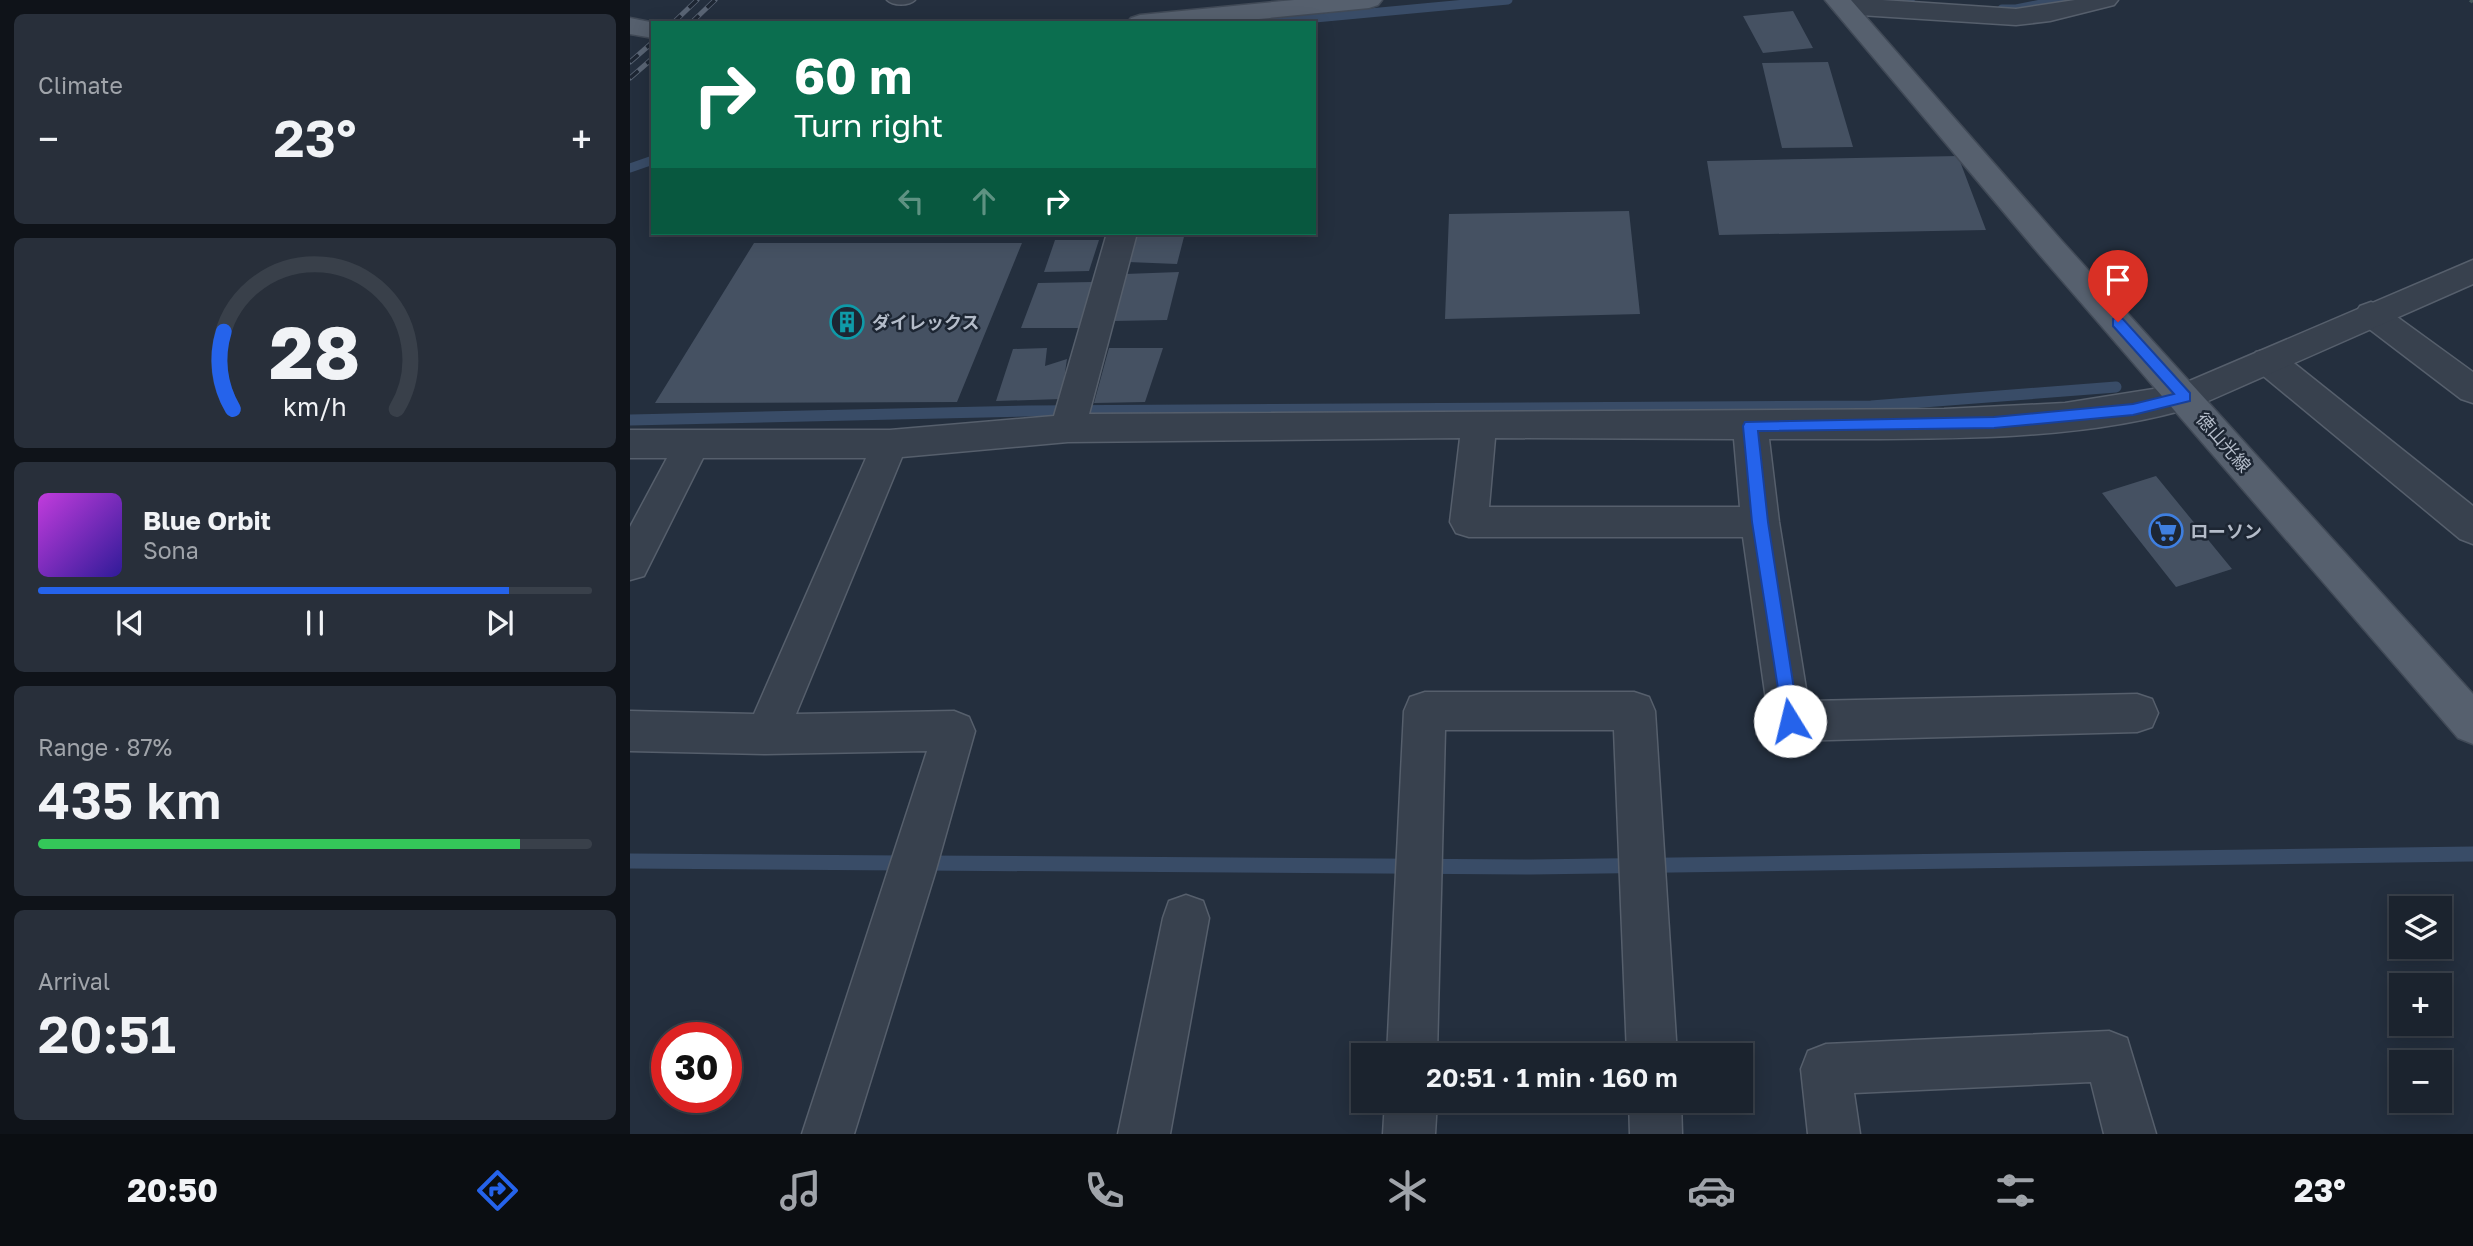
<!DOCTYPE html>
<html lang="en">
<head>
<meta charset="utf-8">
<style>
	:root { --surface:#1b232e; --page:#282f3a; --text:#f1f3f6; --muted:#a0a4aa; --line:#39404a; --accent:#2563eb }
	body { margin:0; font-family:"Golos Text","Noto Sans JP",sans-serif; background:var(--page); color:var(--text); height:100vh; display:flex; flex-direction:column; font-size:26px; white-space:nowrap }
	* { box-sizing:border-box; margin:0 }
	p { font-size:23px; color:var(--muted) }
	.icon { flex:none; width:38px; height:38px; fill:none; stroke:currentColor; stroke-width:2; stroke-linecap:round; stroke-linejoin:round }
	.map { position:relative; flex:1; overflow:hidden }
	.sheet { display:flex; flex-direction:column; gap:14px; padding:14px; background:#0f1319; width:630px }
	.sheet>* { flex:none }
	.banner { position:absolute; left:21px; top:21px; width:665px; height:214px; border-radius:0px; box-shadow:0 4px 18px #0003,0 0 0 2px var(--line); background:#0b6e4f; color:#fff; overflow:hidden }
	.tools { position:absolute; left:1759px; top:896px; display:grid; gap:14px }
	.tools a { display:grid; place-items:center; width:63px; height:63px; border-radius:0px; background:var(--surface); box-shadow:0 4px 18px #0003,0 0 0 2px var(--line); font-size:35px }
	.speed { position:absolute; left:21px; top:1022px; display:flex; gap:14px; font-size:35px; font-weight:700; text-align:center }
	.speed>* { display:grid; place-content:center; width:91px; height:91px; border-radius:50%; background:var(--surface); box-shadow:0 4px 18px #0003,0 0 0 2px var(--line); line-height:1 }
	.speed .limit { border:10px solid #d22; background:#fff; color:#111 }
	.pin { position:absolute; display:grid; place-items:center; width:60px; height:60px; color:#fff; margin:-72px -30px; border-radius:50% 50% 50% 0; rotate:-45deg; box-shadow:0 0 7px #0007 }
	.pin .icon { rotate:45deg }
	.me { position:absolute; width:77px; margin:-38px; rotate:351deg; stroke-linejoin:round; filter:drop-shadow(0 0 5px #0008) }
	.turn { display:flex; align-items:center; gap:24px; height:147px; padding:0 28px; font-size:32px }
	.turn .icon { width:91px; height:91px; stroke-width:2.5 }
	.turn b { display:block; font-size:49px; line-height:60px }
	.lanes { display:flex; align-items:center; height:66px; padding:0 28px; background:#0003; justify-content:center; gap:35px; direction:ltr }
	.lanes .off { opacity:.35 }
	.big { font-size:52px; font-weight:600; line-height:1.1 }
	.sheet .tile { flex:1; display:flex; flex-direction:column; justify-content:center; gap:10px; min-width:0; padding:0 24px; border-radius:10px; background:var(--page) }
	.sheet .dial { align-items:center; gap:0 }
	.dial svg { height:182px; overflow:visible; fill:none; stroke:var(--line); stroke-width:7; stroke-linecap:round; text-anchor:middle }
	.dial text { fill:var(--text); stroke:none }
	.song { display:flex; align-items:center; gap:21px }
	.cover { width:84px; height:84px; border-radius:10px; background:linear-gradient(135deg,hsl(290 70% 55%),hsl(250 70% 35%)) }
	.played { height:7px; border-radius:4px; background:linear-gradient(90deg,var(--accent) 85%,var(--line) 85%) }
	.keys { display:flex; justify-content:space-around; direction:ltr }
	.heat { display:flex; justify-content:space-between; align-items:center; font-size:38px; direction:ltr }
	.charge { height:10px; border-radius:5px; background:linear-gradient(90deg,#34c759 87%,var(--line) 0) }
	.trip { position:absolute; left:721px; top:1043px; width:402px; height:70px; border-radius:0px; background:var(--surface); box-shadow:0 4px 18px #0003,0 0 0 2px var(--line); font-weight:600; line-height:70px; text-align:center }
	.tabs { display:flex; height:112px; justify-content:space-around; align-items:center; background:#0b0e12; color:var(--muted) }
	.tabs .icon { width:49px; height:49px }
	.tabs .current { color:var(--accent) }
	.tabs b { font-size:32px; color:var(--text) }
	main { display:flex; flex:1; min-height:0 }
	.map>svg:first-child { display:block }
</style>
</head>
<body>
<main>
<section class="sheet">
<div class="tile"><p>Climate</p>
<div class="heat"><a>−</a><b class="big">23°</b><a>+</a></div>
</div>
<div class="tile dial"><svg viewBox="0 0 100 80">
<path d="M14 69A42 42 0 1 1 86 69"/>
<path d="M14 69A42 42 0 0 1 10 35" stroke="#2563eb"/>
<text x="50" y="56" font-size="32" font-weight="700">28</text>
<text x="50" y="72" font-size="11">km/h</text>
</svg></div>
<div class="tile">
<div class="song"><i class="cover"></i><div><b>Blue Orbit</b><p>Sona</p></div></div>
<div class="played"></div>
<div class="keys"><svg class="icon" aria-label="previous" viewBox="0 0 24 24"><path d="M18 5L8 12l10 7zM5 5v14"/></svg><svg class="icon" aria-label="pause" viewBox="0 0 24 24"><path d="M8 5v14M16 5v14"/></svg><svg class="icon" aria-label="next" viewBox="0 0 24 24"><path d="M6 5l10 7-10 7zM19 5v14"/></svg></div>
</div>
<div class="tile"><p>Range · 87%</p><b class="big">435 km</b><div class="charge"></div></div>
<div class="tile"><p>Arrival</p><b class="big">20:51</b></div>
</section>
<div class="map">
<svg width="1843" height="1134" viewBox="0 0 1843 1134">
	<rect width="100%" height="100%" fill="#242f3e"/>
	<g fill="none" stroke-linecap="round" stroke-linejoin="round">
		<path stroke="#394c67" stroke-width="9" d="M 1258,0 L 1281,3
			M 1372,9 L 1386,9 L 1431,0
			M 633,23 L 878,0
			M 0,168 L 23,160"/>
		<path stroke="#394c67" stroke-width="11" d="M 0,420 L 398,411 L 1241,406 L 1486,387"/>
		<path stroke="#394c67" stroke-width="15" d="M 0,861 L 275,863
			M 293,863 L 901,867 L 1843,854"/>
	</g>
	<path fill="#455162" d="M 1163,11 L 1183,48 L 1133,53 L 1113,16 Z
		M 1198,62 L 1223,147 L 1152,148 L 1132,63 Z
		M 1328,156 L 1356,230 L 1089,235 L 1077,161 Z
		M 999,211 L 1010,314 L 815,319 L 819,214 Z
		M 508,233 L 555,233 L 547,264 L 498,262 Z
		M 425,240 L 469,240 L 459,271 L 414,272 Z
		M 124,243 L 392,243 L 327,402 L 25,403 Z
		M 549,272 L 537,320 L 483,321 L 495,274 Z
		M 462,282 L 451,328 L 391,328 L 408,283 Z
		M 417,348 L 415,366 L 437,359 L 431,399 L 366,401 L 383,349 Z
		M 479,348 L 533,348 L 515,402 L 464,403 Z
		M 1526,476 L 1602,569 L 1546,587 L 1472,493 Z"/>
	<g fill="none" stroke-linecap="round" stroke-linejoin="round">
		<defs>
			<path id="service" d="M 257,0 L 285,0 C 279,6 263,6 257,0 Z"/>
			<path id="minor" d="M 1208,0 L 1252,0 L 1386,9 L 1445,0 L 1488,0 L 1484,5 L 1420,21 L 1386,25 L 1214,14 L 1205,11 L 1201,6 Z
				M 477,233 L 507,233 L 459,414 L 1314,409 L 1435,403 L 1555,384 L 1567,388 L 1572,397 L 1567,406 C 1441,446 1271,438 1139,439 L 1149,522 L 1178,701 L 1507,694 L 1522,699 L 1528,713 L 1522,727 L 1507,732 L 1160,741 L 1145,735 L 1139,721 L 1113,537 L 839,537 L 826,533 L 820,522 L 830,438 L 438,442 L 272,457 L 166,714 L 324,711 L 339,717 L 345,731 L 305,873 L 224,1134 L 172,1134 L 297,751 L 136,754 L 0,751 L 0,711 L 124,714 L 236,458 L 73,458 L 14,576 L 0,580 L 0,527 L 37,458 L 0,458 L 0,430 L 260,430 L 424,416 ZM 865,438 L 1104,439 L 1110,507 L 859,507 Z
				M 1741,302 L 1752,306 L 1843,372 L 1843,403 L 1831,399 L 1730,322 L 1725,314 L 1730,306 Z
				M 1638,349 L 1650,352 L 1843,506 L 1843,544 L 1830,539 L 1626,370 L 1621,361 L 1626,352 Z
				M 795,692 L 1004,692 L 1019,697 L 1025,711 L 1047,1055 L 997,1055 L 984,730 L 815,730 L 807,1055 L 757,1055 L 774,711 L 780,697 Z
				M 556,895 L 573,901 L 579,918 L 540,1134 L 488,1134 L 533,918 L 539,901 Z
				M 1479,1031 L 1497,1038 L 1526,1134 L 1474,1134 L 1461,1082 L 1224,1093 L 1230,1134 L 1178,1134 L 1171,1069 L 1178,1051 L 1196,1044 Z
				M 755,1101 L 807,1101 L 805,1134 L 753,1134 Z
				M 999,1101 L 1051,1101 L 1052,1134 L 1000,1134 Z"/>
			<path id="tertiary" d="M 1843,260 L 1843,284 L 1567,406 L 1555,410 L 1543,406 L 1538,397 L 1543,388 Z"/>
			<path id="primary" d="M 664,0 L 752,0 L 748,5 L 739,8 L 588,23 L 497,23 L 501,18 L 510,15 Z
				M 1195,0 L 1221,0 L 1431,240 L 1843,694 L 1843,744 L 1828,738 L 1409,254 Z
				M 0,18 L 25,23 L 23,38 L 0,34 Z"/>
		</defs>
		<use href="#service" stroke="#565f6c" stroke-width="3"/>
		<use href="#minor" stroke="#565f6c" stroke-width="3"/>
		<use href="#tertiary" stroke="#565f6c" stroke-width="3"/>
		<use href="#primary" stroke="#414a57" stroke-width="3"/>
		<path stroke="#44595c" stroke-width="3.5" stroke-dasharray="3.5 3.5" stroke-linecap="butt" d="M 1840,0 L 1843,2"/>
		<use href="#service" fill="#38414e" fill-rule="evenodd"/>
		<use href="#minor" fill="#38414e" fill-rule="evenodd"/>
		<use href="#tertiary" fill="#38414e" fill-rule="evenodd"/>
		<use href="#primary" fill="#56606e" fill-rule="evenodd"/>
		<defs>
			<path id="rail" d="M 43,23 L 67,0
				M 61,23 L 85,0
				M 0,62 L 23,42
				M 0,78 L 23,58"/>
		</defs>
		<use href="#rail" stroke="#5a6575" stroke-width="5"/>
		<use href="#rail" stroke="#1d2633" stroke-width="3.5" stroke-dasharray="11" stroke-linecap="butt"/>
	</g>
	<path fill="#2563eb" stroke="#184099" stroke-width="2" d="M 1488,317 L 1493,319 L 1560,393 L 1560,401 L 1503,415 L 1364,428 L 1128,431 L 1138,522 L 1169,721 L 1166,727 L 1160,729 L 1154,727 L 1122,522 L 1113,426 L 1115,422 L 1364,417 L 1503,404 L 1544,394 L 1483,326 L 1483,319 Z"/>
	<defs>
		<symbol id="building-ring" viewBox="-11 -11 22 22"><circle r="9.5" fill="#1d2633" stroke="#0f9aa8" stroke-width="1.5"/><path d="M-4-6H4V6H1V3H-1V6H-4ZM-2.5-4.3h1.7v1.8h-1.7ZM.8-4.3h1.7v1.8H.8ZM-2.5-1h1.7V.8h-1.7ZM.8-1h1.7V.8H.8Z" fill="#0f9aa8"/></symbol>
		<symbol id="supermarket-ring" viewBox="-11 -11 22 22"><circle r="9.5" fill="#1d2633" stroke="#3f7fe0" stroke-width="1.5"/><path d="M-6-5.5h2.5l.6 2H6L4.5 2H-2.5L-4.4-4H-6ZM-1.5 3.2a1.3 1.3 0 1 0 .1 0ZM3 3.2a1.3 1.3 0 1 0 .1 0Z" fill="#3f7fe0"/></symbol>
	</defs>
	<g fill-rule="evenodd">
		<use href="#building-ring" x="198" y="303" width="38" height="38"/>
		<use href="#supermarket-ring" x="1517" y="512" width="38" height="38"/>
	</g>
	<g text-anchor="middle" dominant-baseline="central" stroke-width="5" stroke-linejoin="round" paint-order="stroke">
		<g font-size="18" font-weight="bold" fill="#b4bcc9" stroke="#1d2633" text-anchor="start">
			<text x="242" y="322">ダイレックス</text>
			<text x="1560" y="531">ローソン</text>
		</g>
		<g font-size="18" fill="#b4bcc9" stroke="#1d2633">
			<text transform="translate(1594 442) rotate(49)">徳山光線</text>
		</g>
	</g>
</svg>
<div class="tools">
<a><svg class="icon" aria-label="layers" viewBox="0 0 24 24"><path d="M12 4l9 5-9 5-9-5zM3 14l9 5 9-5"/></svg></a>
<a>+</a>
<a>−</a>
</div>
<div class="speed"><div class="limit">30</div></div>
<div class="pin" style="left:1488px;top:322px;background:#d93025"><svg class="icon" aria-label="arrive" viewBox="0 0 24 24"><path d="M6 21V4h12l-3 4 3 4H6"/></svg></div>
<svg class="me" style="left:1160px;top:721px" viewBox="-20 -20 40 40"><circle r="19" fill="#fff"/><path d="M0-13L10 11 0 6-10 11z" fill="#2563eb"/></svg>
<div class="trip">20:51 · 1 min · 160 m</div>
<div class="banner">
<div class="turn"><svg class="icon" aria-label="right" viewBox="0 0 24 24"><path d="M7 20v-9h11M14 6l5 5-5 5"/></svg><div><b>60 m</b>Turn right</div></div>
<div class="lanes"><svg class="icon off" aria-label="left" viewBox="0 0 24 24"><path d="M17 20v-9H6M10 6l-5 5 5 5"/></svg><svg class="icon off" aria-label="ahead" viewBox="0 0 24 24"><path d="M12 20V5M6 11l6-6 6 6"/></svg><svg class="icon" aria-label="right" viewBox="0 0 24 24"><path d="M7 20v-9h11M14 6l5 5-5 5"/></svg></div>
</div>
</div>
</main>
<nav class="tabs">
<b>20:50</b>
<svg class="icon current" aria-label="directions" viewBox="0 0 24 24"><path d="M12 3l9 9-9 9-9-9zM9 14v-3h6M13 9l2 2-2 2"/></svg>
<svg class="icon" aria-label="music" viewBox="0 0 24 24"><path d="M9 18V5l10-2v13"/><circle cx="6" cy="18" r="3"/><circle cx="16" cy="16" r="3"/></svg>
<svg class="icon" aria-label="phone" viewBox="0 0 24 24"><path d="M5 4h4l2 5-3 2q2 4 5 5l2-3 5 2v4C11 20 4 13 5 4z"/></svg>
<svg class="icon" aria-label="climate" viewBox="0 0 24 24"><path d="M12 3v18M4 7l16 10M4 17L20 7"/></svg>
<svg class="icon" aria-label="car" viewBox="0 0 24 24"><path d="M5 17H2v-5l4-1 3-4h7l3 4 3 1v5h-3M9 17h6M6 11h13"/><circle cx="7" cy="17" r="2"/><circle cx="17" cy="17" r="2"/></svg>
<svg class="icon" aria-label="filters" viewBox="0 0 24 24"><path d="M4 7h16M4 17h16"/><circle cx="9" cy="7" r="2"/><circle cx="15" cy="17" r="2"/></svg>
<b>23°</b>
</nav>
</body>
</html>
